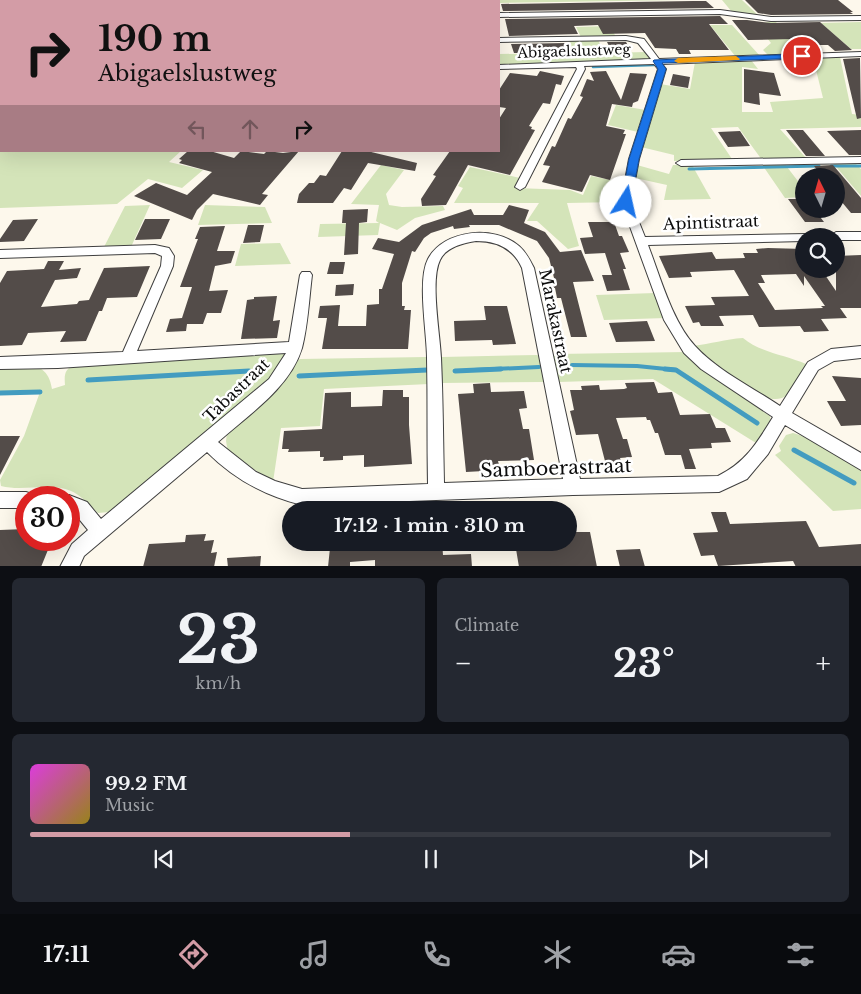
<!DOCTYPE html>
<html lang="en">
<head>
<meta charset="utf-8">
<style>
	:root { --surface:#171b24; --page:#242831; --text:#f1f3f6; --muted:#9ea1a6; --line:#363941; --accent:#d39ca6 }
	body { margin:0; font-family:"Libre Baskerville",serif; background:var(--page); color:var(--text); height:100vh; display:flex; flex-direction:column; font-size:19px; white-space:nowrap }
	* { box-sizing:border-box; margin:0 }
	p { font-size:16px; color:var(--muted) }
	.icon { flex:none; width:28px; height:28px; fill:none; stroke:currentColor; stroke-width:2; stroke-linecap:round; stroke-linejoin:round }
	.map { position:relative; height:566px; overflow:hidden }
	.drawer { display:flex; flex-direction:column; gap:12px; padding:12px; background:#0d0f14; flex:1 }
	.drawer>* { flex:none }
	.hud { position:absolute; left:0px; top:0px; width:500px; height:152px; box-shadow:0 5px 20px #0002; background:#d39ca6; color:#111; overflow:hidden }
	.needle { width:32px; rotate:355deg }
	.tools { position:absolute; left:795px; top:168px; display:grid; gap:10px }
	.tools a { display:grid; place-items:center; width:50px; height:50px; border-radius:50%; background:var(--surface); box-shadow:0 5px 20px #0002; font-size:25px }
	.speed { position:absolute; left:15px; top:486px; display:flex; gap:10px; font-size:25px; font-weight:700; text-align:center }
	.speed>* { display:grid; place-content:center; width:65px; height:65px; border-radius:50%; background:var(--surface); box-shadow:0 5px 20px #0002; line-height:1 }
	.speed .limit { border:8px solid #d22; background:#fff; color:#111 }
	.pin { position:absolute; display:grid; place-items:center; width:42px; height:42px; color:#fff; margin:-21px; border:2px solid #fff; border-radius:50%; box-shadow:0 1px 5px #0007 }
	.me { position:absolute; width:55px; margin:-28px; rotate:10deg; stroke-linejoin:round; filter:drop-shadow(0 0 4px #0008) }
	.turn { display:flex; align-items:center; gap:18px; height:105px; padding:0 15px; font-size:22px }
	.turn .icon { width:65px; height:65px; stroke-width:2.5 }
	.turn b { display:block; font-size:35px; line-height:42px }
	.lanes { display:flex; align-items:center; height:48px; padding:0 15px; background:#0003; justify-content:center; gap:25px; direction:ltr }
	.lanes .off { opacity:.35 }
	.big { font-size:38px; font-weight:800; line-height:1.1 }
	.drawer .widget { flex:1; display:flex; flex-direction:column; justify-content:center; gap:8px; min-width:0; padding:0 18px; border-radius:8px; background:var(--page) }
	.drawer .dial { align-items:center; gap:0 }
	.dial b { font-size:65px; line-height:1 }
	.song { display:flex; align-items:center; gap:15px }
	.cover { width:60px; height:60px; border-radius:8px; background:linear-gradient(135deg,hsl(300 70% 55%),hsl(50 70% 35%)) }
	.played { height:5px; border-radius:2px; background:linear-gradient(90deg,var(--accent) 40%,var(--line) 40%) }
	.keys { display:flex; justify-content:space-around; direction:ltr }
	.heat { display:flex; justify-content:space-between; align-items:center; font-size:28px; direction:ltr }
	.drawer .tiles { flex:1; display:grid; gap:12px; grid-template-columns:1fr 1fr }
	.widget:last-child { grid-column:span 2 }
	.trip { position:absolute; left:282px; top:501px; width:295px; height:50px; border-radius:25px; background:var(--surface); box-shadow:0 5px 20px #0002; font-weight:800; line-height:50px; text-align:center }
	.menu { display:flex; height:80px; justify-content:space-around; align-items:center; background:#090b0e; color:var(--muted) }
	.menu .icon { width:35px; height:35px }
	.menu .current { color:var(--accent) }
	.menu b { font-size:22px; color:var(--text) }
	.map>svg:first-child { display:block }
</style>
</head>
<body>
<div class="map">
<svg width="861" height="567" viewBox="0 0 861 567">
	<rect width="100%" height="100%" fill="#fdf8ec"/>
	<path fill="#d4e4b9" d="M 0,0 L 305,0 L 1,1 L 0,9 Z
		M 346,0 L 680,0 L 499,3 L 499,1 Z
		M 722,0 L 742,0 L 760,17 L 732,12 Z
		M 775,21 L 806,54 L 768,55 L 763,50 L 771,43 L 763,33 L 762,23 Z
		M 861,22 L 861,49 L 851,49 L 821,23 Z
		M 710,25 L 732,25 L 760,56 L 736,57 Z
		M 610,26 L 616,37 L 581,37 L 576,27 Z
		M 568,40 L 598,40 L 605,53 L 646,52 L 652,61 L 499,66 L 499,54 L 573,53 Z
		M 840,57 L 852,114 L 861,115 L 861,127 L 780,129 L 807,159 L 762,160 L 738,127 L 711,128 L 732,159 L 674,161 L 674,155 L 641,147 L 660,84 L 690,89 L 695,62 L 751,60 L 758,69 L 742,67 L 742,112 L 773,112 L 770,102 L 823,98 L 813,58 Z
		M 0,105 L 1,151 L 181,151 L 169,162 L 203,170 L 182,188 L 148,179 L 117,204 L 0,208 Z
		M 616,105 L 646,110 L 638,132 L 608,125 Z
		M 832,162 L 854,162 L 861,169 L 861,196 Z
		M 761,163 L 784,163 L 804,189 L 804,197 L 785,198 Z
		M 381,165 L 404,170 L 386,194 L 389,205 L 402,207 L 443,206 L 445,210 L 415,218 L 397,230 L 380,223 L 378,235 L 318,237 L 320,224 L 379,223 L 376,221 L 379,205 L 351,204 Z
		M 637,165 L 669,174 L 673,165 L 692,165 L 711,199 L 664,200 L 667,185 L 635,178 Z
		M 470,167 L 520,178 L 516,188 L 570,190 L 583,195 L 591,176 L 626,183 L 620,202 L 567,203 L 579,246 L 568,249 L 537,221 L 527,221 L 539,203 L 454,203 L 463,188 L 458,186 Z
		M 150,205 L 131,247 L 104,247 L 125,206 Z
		M 205,205 L 265,207 L 272,223 L 198,225 Z
		M 280,243 L 291,264 L 235,266 L 241,244 Z
		M 655,293 L 666,318 L 604,320 L 596,295 Z
		M 743,338 C 759,352 785,355 806,364 C 801,373 795,390 786,396 C 763,412 709,360 693,346 C 711,344 725,339 743,338 Z
		M 286,352 L 285,357 L 268,382 L 122,504 L 109,512 L 98,513 C 90,506 81,495 71,491 C 50,482 23,492 1,486 L 0,480 L 24,436 L 40,392 L 0,393 L 0,367 C 25,367 47,358 52,389 L 65,385 C 64,373 65,369 76,364 Z
		M 686,352 L 695,364 L 770,416 L 771,426 L 756,443 L 653,379 L 559,382 L 553,357 L 557,354 Z
		M 537,355 L 539,356 L 544,382 L 441,383 L 440,359 L 442,357 Z
		M 426,357 L 428,361 L 429,384 L 324,389 L 320,426 L 281,428 L 273,482 L 228,452 L 226,441 L 227,433 L 295,362 L 300,359 Z
		M 793,433 L 803,436 L 861,469 L 861,509 L 833,511 L 775,455 L 781,451 L 779,446 L 786,435 Z"/>
	<g fill="none" stroke-linecap="round" stroke-linejoin="round">
		<path stroke="#439cc0" stroke-width="2.5" d="M 593,67 L 654,65"/>
		<path stroke="#439cc0" stroke-width="3" d="M 831,166 L 861,166
			M 689,169 L 819,166"/>
		<path stroke="#439cc0" stroke-width="4" d="M 572,365 L 637,366 L 676,370
			M 474,370 L 539,367"/>
		<path stroke="#439cc0" stroke-width="5" d="M 665,369 L 676,370 L 757,423
			M 455,371 L 501,369
			M 299,376 L 427,370
			M 88,380 L 249,371
			M 0,393 L 40,392
			M 794,450 L 854,483"/>
	</g>
	<path fill="#534c49" fill-rule="evenodd" d="M 745,0 L 838,0 L 853,12 L 850,12 L 853,14 L 771,15 L 758,13 Z
		M 693,1 L 706,1 L 714,8 L 503,11 L 501,4 Z
		M 720,16 L 728,24 L 709,24 L 729,50 L 689,50 L 691,54 L 679,54 L 676,49 L 655,48 L 645,33 L 603,34 L 598,25 L 574,26 L 578,34 L 509,36 L 505,19 Z
		M 732,20 L 747,20 L 771,23 L 820,22 L 852,50 L 835,51 L 828,45 L 802,45 L 793,39 L 748,40 Z
		M 607,42 L 626,42 L 630,49 L 627,49 L 629,52 L 612,52 Z
		M 566,43 L 570,53 L 514,53 L 511,44 Z
		M 860,58 L 861,118 L 857,119 L 843,59 Z
		M 744,69 L 774,73 L 781,96 L 759,93 L 760,105 L 744,102 Z
		M 540,71 L 564,76 L 561,85 L 556,84 L 550,104 L 543,103 L 529,126 L 532,127 L 531,129 L 535,130 L 510,175 L 468,165 L 446,205 L 422,206 L 421,199 L 436,176 L 433,175 L 450,151 L 499,151 L 499,119 L 506,108 L 499,107 L 499,90 L 510,73 L 537,76 Z
		M 606,71 L 621,100 L 630,73 L 647,74 L 638,101 L 633,103 L 632,107 L 612,104 L 606,126 L 625,130 L 623,134 L 626,134 L 610,180 L 590,175 L 582,192 L 542,182 L 550,166 L 543,165 L 552,146 L 555,147 L 568,118 L 571,119 L 583,97 L 580,96 L 587,79 L 594,81 L 590,72 Z
		M 673,74 L 690,77 L 688,88 L 670,85 Z
		M 786,130 L 803,130 L 825,156 L 806,156 Z
		M 861,130 L 861,155 L 849,155 L 827,131 Z
		M 740,131 L 750,146 L 728,147 L 718,132 Z
		M 188,151 L 210,151 L 234,158 L 241,151 L 264,154 L 267,151 L 283,153 L 299,151 L 262,194 L 268,195 L 260,205 L 213,194 L 197,210 L 192,220 L 134,196 L 156,183 L 187,195 L 212,172 L 179,163 L 182,160 L 179,159 Z
		M 342,151 L 367,151 L 417,163 L 415,171 L 368,163 L 351,190 L 344,188 L 333,203 L 297,203 L 299,194 L 309,183 L 314,183 L 320,175 L 326,176 Z
		M 833,165 L 861,198 L 861,213 L 851,213 L 836,195 L 836,176 L 822,176 L 814,166 Z
		M 788,199 L 804,199 L 804,209 L 814,209 L 824,222 L 805,222 Z
		M 509,205 L 529,210 L 524,223 L 545,232 L 560,252 L 581,250 L 594,281 L 573,282 L 587,337 L 571,337 L 561,298 L 557,298 L 555,288 L 552,288 L 549,278 L 554,278 L 549,258 L 537,241 L 499,225 L 469,225 L 470,227 L 454,229 L 453,226 L 431,233 L 424,238 L 415,252 L 412,251 L 402,283 L 402,306 L 405,306 L 404,310 L 411,310 L 408,349 L 322,349 L 327,318 L 318,318 L 320,306 L 340,305 L 338,326 L 366,326 L 367,305 L 379,304 L 379,289 L 382,289 L 394,254 L 372,249 L 378,238 L 399,242 L 422,225 L 471,209 L 474,215 L 503,215 Z
		M 368,209 L 367,222 L 359,223 L 358,254 L 344,255 L 346,223 L 342,223 L 343,210 Z
		M 38,219 L 24,241 L 0,242 L 0,239 L 13,220 Z
		M 145,219 L 170,219 L 161,239 L 135,240 Z
		M 588,222 L 614,222 L 619,236 L 622,236 L 629,252 L 620,253 L 626,269 L 623,269 L 630,290 L 607,291 L 602,275 L 612,275 L 605,253 L 585,254 L 580,238 L 593,237 Z
		M 248,225 L 264,225 L 260,242 L 243,243 Z
		M 225,226 L 217,251 L 235,251 L 231,263 L 215,266 L 209,291 L 228,290 L 221,313 L 207,313 L 203,324 L 187,324 L 186,331 L 166,332 L 170,319 L 182,318 L 192,287 L 180,287 L 196,244 L 198,239 L 195,239 L 200,227 Z
		M 768,248 L 804,249 L 804,269 L 821,269 L 836,291 L 836,256 L 861,255 L 861,308 L 840,308 L 847,318 L 821,319 L 829,331 L 804,332 L 800,326 L 759,327 L 753,315 L 719,316 L 724,326 L 701,326 L 699,322 L 693,323 L 685,306 L 715,305 L 711,297 L 749,296 L 734,270 L 690,272 L 692,277 L 669,278 L 659,256 L 712,252 L 716,259 L 745,258 L 743,253 L 758,253 L 756,249 ZM 796,274 L 804,286 L 804,276 L 825,306 L 821,306 L 823,308 L 775,310 L 758,283 L 765,283 L 761,275 Z
		M 48,261 L 64,261 L 59,270 L 81,268 L 77,278 L 55,280 L 41,307 L 77,304 L 79,301 L 89,300 L 104,268 L 150,266 L 137,297 L 107,298 L 102,311 L 99,311 L 86,341 L 60,342 L 66,331 L 28,333 L 22,345 L 0,346 L 0,283 L 7,271 L 44,269 Z
		M 330,262 L 345,262 L 343,274 L 327,274 Z
		M 354,284 L 353,295 L 335,296 L 336,285 Z
		M 277,296 L 273,321 L 280,320 L 277,338 L 241,339 L 247,300 L 254,299 L 254,297 Z
		M 484,306 L 507,306 L 516,344 L 493,345 L 492,340 L 455,341 L 454,321 L 486,320 Z
		M 647,321 L 655,341 L 616,342 L 609,323 Z
		M 832,376 L 861,378 L 861,425 L 841,426 L 827,401 L 846,401 Z
		M 654,382 L 658,393 L 672,392 L 680,415 L 710,414 L 716,428 L 725,428 L 731,442 L 711,443 L 712,448 L 689,449 L 696,469 L 685,469 L 681,455 L 665,455 L 658,433 L 655,433 L 650,420 L 647,420 L 646,417 L 616,418 L 623,439 L 627,439 L 632,457 L 620,458 L 622,464 L 606,465 L 598,434 L 576,435 L 570,411 L 574,410 L 570,390 L 582,390 L 581,386 L 599,385 L 600,390 L 624,389 L 627,388 L 625,383 Z
		M 490,383 L 491,392 L 524,391 L 527,408 L 519,409 L 523,429 L 529,429 L 534,460 L 498,461 L 499,465 L 483,465 L 484,471 L 466,472 L 458,394 L 474,393 L 473,384 Z
		M 383,390 L 403,390 L 403,397 L 409,397 L 409,425 L 412,464 L 364,467 L 364,455 L 343,456 L 343,460 L 323,461 L 324,457 L 320,457 L 320,451 L 288,452 L 289,449 L 282,449 L 284,431 L 322,429 L 325,393 L 351,392 L 351,407 L 382,406 Z
		M 0,436 L 20,436 L 0,475 Z
		M 711,512 L 726,512 L 730,524 L 806,521 L 819,547 L 861,544 L 861,567 L 796,567 L 793,561 L 718,566 L 714,555 L 701,556 L 693,533 L 718,532 Z
		M 26,529 L 26,540 L 52,540 L 41,567 L 0,567 L 0,530 Z
		M 569,532 L 590,532 L 597,567 L 519,567 L 516,549 L 530,548 L 529,542 L 569,542 Z
		M 206,534 L 204,541 L 214,540 L 211,553 L 217,552 L 214,567 L 143,567 L 149,544 L 185,542 L 186,535 Z
		M 369,542 L 394,542 L 394,550 L 420,549 L 420,542 L 442,542 L 443,555 L 471,554 L 472,567 L 375,567 L 375,560 L 350,562 L 350,567 L 328,567 L 330,548 L 369,546 Z
		M 640,549 L 645,567 L 620,567 L 616,550 Z
		M 261,556 L 260,567 L 228,567 L 227,558 Z"/>
	<g fill="none" stroke-linecap="round" stroke-linejoin="round">
		<defs>
			<path id="minor" d="M 720,10 L 771,17 L 861,16 L 861,20 L 771,21 L 720,14 L 499,17 L 499,13 Z
				M 0,19 L 1,19 L 1,23 L 0,23 Z
				M 626,36 L 644,39 L 659,59 L 861,52 L 861,56 L 662,64 L 666,69 L 639,159 L 631,202 L 645,237 L 808,234 L 809,236 L 804,236 L 804,241 L 648,245 C 660,276 672,321 695,346 C 718,371 752,387 780,406 L 808,362 L 831,349 L 861,346 L 861,358 L 834,361 L 818,370 L 792,413 L 861,453 L 861,470 L 785,425 L 768,454 L 747,479 L 719,492 L 573,495 L 302,505 C 265,496 234,479 207,452 L 84,556 L 79,567 L 60,567 L 72,544 L 88,530 L 75,514 L 69,511 L 69,498 L 63,497 L 69,495 L 87,502 L 101,519 L 269,379 L 286,353 L 58,368 L 0,369 L 0,357 L 123,352 L 161,266 L 162,256 L 155,253 L 0,258 L 0,250 L 155,245 L 169,248 L 174,256 L 173,266 L 137,351 L 289,342 L 300,275 L 302,272 L 310,272 L 312,275 C 309,299 308,325 302,348 C 290,388 248,415 218,442 L 256,472 L 275,481 L 302,489 L 428,484 C 427,442 428,400 427,358 C 427,333 417,280 428,259 C 444,229 495,225 519,246 C 526,252 530,260 534,268 L 580,479 L 718,476 C 746,462 757,443 773,417 L 701,369 L 684,353 L 664,320 L 621,202 L 629,159 L 658,69 L 654,64 L 584,66 L 585,69 L 525,187 L 520,190 L 515,187 L 577,69 L 576,67 L 499,69 L 499,65 L 651,59 L 638,43 L 626,40 L 499,42 L 499,38 ZM 476,241 C 497,241 513,248 522,268 L 563,479 L 444,483 C 443,442 443,400 441,358 C 440,334 430,280 440,260 C 446,247 463,243 476,241 Z
				M 0,44 L 1,44 L 1,48 L 0,48 Z
				M 0,73 L 1,73 L 1,77 L 0,77 Z
				M 861,157 L 861,163 L 681,166 L 676,163 L 681,160 Z
				M 836,232 L 861,232 L 861,240 L 836,240 L 836,236 L 830,236 Z
				M 0,492 L 26,492 L 32,494 L 33,498 L 26,498 L 26,508 L 0,508 Z"/>
		</defs>
		<use href="#minor" stroke="#3f3f3f" stroke-width="2"/>
		<use href="#minor" fill="#fff" fill-rule="evenodd"/>
	</g>
	<path fill="#1a73e8" stroke="#114b97" d="M 802,54 L 805,55 L 805,58 L 662,63 L 666,69 L 639,159 L 631,202 L 629,205 L 622,205 L 621,202 L 629,159 L 658,69 L 653,61 L 654,60 Z"/>
	<path fill="#f59e0b" d="M 736,56 L 740,59 L 739,60 L 678,63 L 674,61 L 678,58 Z"/>
	<g text-anchor="middle" dominant-baseline="central" stroke-width="5" stroke-linejoin="round" paint-order="stroke">
		<g font-size="14" fill="#0c0c0c" stroke="#fff">
			<text transform="translate(574 51) rotate(-2)">Abigaelslustweg</text>
		</g>
		<g font-size="16" fill="#0c0c0c" stroke="#fff">
			<text transform="translate(711 222) rotate(-2)">Apintistraat</text>
			<text transform="translate(556 321) rotate(78)">Marakastraat</text>
			<text transform="translate(236 390) rotate(-44)">Tabastraat</text>
		</g>
		<g font-size="19" fill="#0c0c0c" stroke="#fff">
			<text transform="translate(556 468) rotate(-2)">Samboerastraat</text>
		</g>
	</g>
</svg>
<div class="tools">
<a><svg class="needle" viewBox="-14 -14 28 28"><path d="M0-13l5 13h-10z" fill="#e53935"/><path d="M0 13l5-13h-10z" fill="#9ea1a6"/></svg></a>
<a><svg class="icon" aria-label="search" viewBox="0 0 24 24"><circle cx="10" cy="10" r="6"/><path d="M15 15l6 6"/></svg></a>
</div>
<div class="speed"><div class="limit">30</div></div>
<div class="pin" style="left:802px;top:56px;background:#d93025"><svg class="icon" aria-label="arrive" viewBox="0 0 24 24"><path d="M6 21V4h12l-3 4 3 4H6"/></svg></div>
<svg class="me" style="left:626px;top:202px" viewBox="-20 -20 40 40"><circle r="19" fill="#fff"/><path d="M0-13L10 11 0 6-10 11z" fill="#1a73e8"/></svg>
<div class="trip">17:12 · 1 min · 310 m</div>
<div class="hud">
<div class="turn"><svg class="icon" aria-label="right" viewBox="0 0 24 24"><path d="M7 20v-9h11M14 6l5 5-5 5"/></svg><div><b>190 m</b>Abigaelslustweg</div></div>
<div class="lanes"><svg class="icon off" aria-label="left" viewBox="0 0 24 24"><path d="M17 20v-9H6M10 6l-5 5 5 5"/></svg><svg class="icon off" aria-label="ahead" viewBox="0 0 24 24"><path d="M12 20V5M6 11l6-6 6 6"/></svg><svg class="icon" aria-label="right" viewBox="0 0 24 24"><path d="M7 20v-9h11M14 6l5 5-5 5"/></svg></div>
</div>
</div>
<section class="drawer">
<div class="tiles">
<div class="widget dial"><b>23</b><p>km/h</p></div>
<div class="widget"><p>Climate</p>
<div class="heat"><a>−</a><b class="big">23°</b><a>+</a></div>
</div>
<div class="widget">
<div class="song"><i class="cover"></i><div><b>99.2 FM</b><p>Music</p></div></div>
<div class="played"></div>
<div class="keys"><svg class="icon" aria-label="previous" viewBox="0 0 24 24"><path d="M18 5L8 12l10 7zM5 5v14"/></svg><svg class="icon" aria-label="pause" viewBox="0 0 24 24"><path d="M8 5v14M16 5v14"/></svg><svg class="icon" aria-label="next" viewBox="0 0 24 24"><path d="M6 5l10 7-10 7zM19 5v14"/></svg></div>
</div>
</div>
</section>
<nav class="menu">
<b>17:11</b>
<svg class="icon current" aria-label="directions" viewBox="0 0 24 24"><path d="M12 3l9 9-9 9-9-9zM9 14v-3h6M13 9l2 2-2 2"/></svg>
<svg class="icon" aria-label="music" viewBox="0 0 24 24"><path d="M9 18V5l10-2v13"/><circle cx="6" cy="18" r="3"/><circle cx="16" cy="16" r="3"/></svg>
<svg class="icon" aria-label="phone" viewBox="0 0 24 24"><path d="M5 4h4l2 5-3 2q2 4 5 5l2-3 5 2v4C11 20 4 13 5 4z"/></svg>
<svg class="icon" aria-label="climate" viewBox="0 0 24 24"><path d="M12 3v18M4 7l16 10M4 17L20 7"/></svg>
<svg class="icon" aria-label="car" viewBox="0 0 24 24"><path d="M5 17H2v-5l4-1 3-4h7l3 4 3 1v5h-3M9 17h6M6 11h13"/><circle cx="7" cy="17" r="2"/><circle cx="17" cy="17" r="2"/></svg>
<svg class="icon" aria-label="filters" viewBox="0 0 24 24"><path d="M4 7h16M4 17h16"/><circle cx="9" cy="7" r="2"/><circle cx="15" cy="17" r="2"/></svg>
</nav>
</body>
</html>
